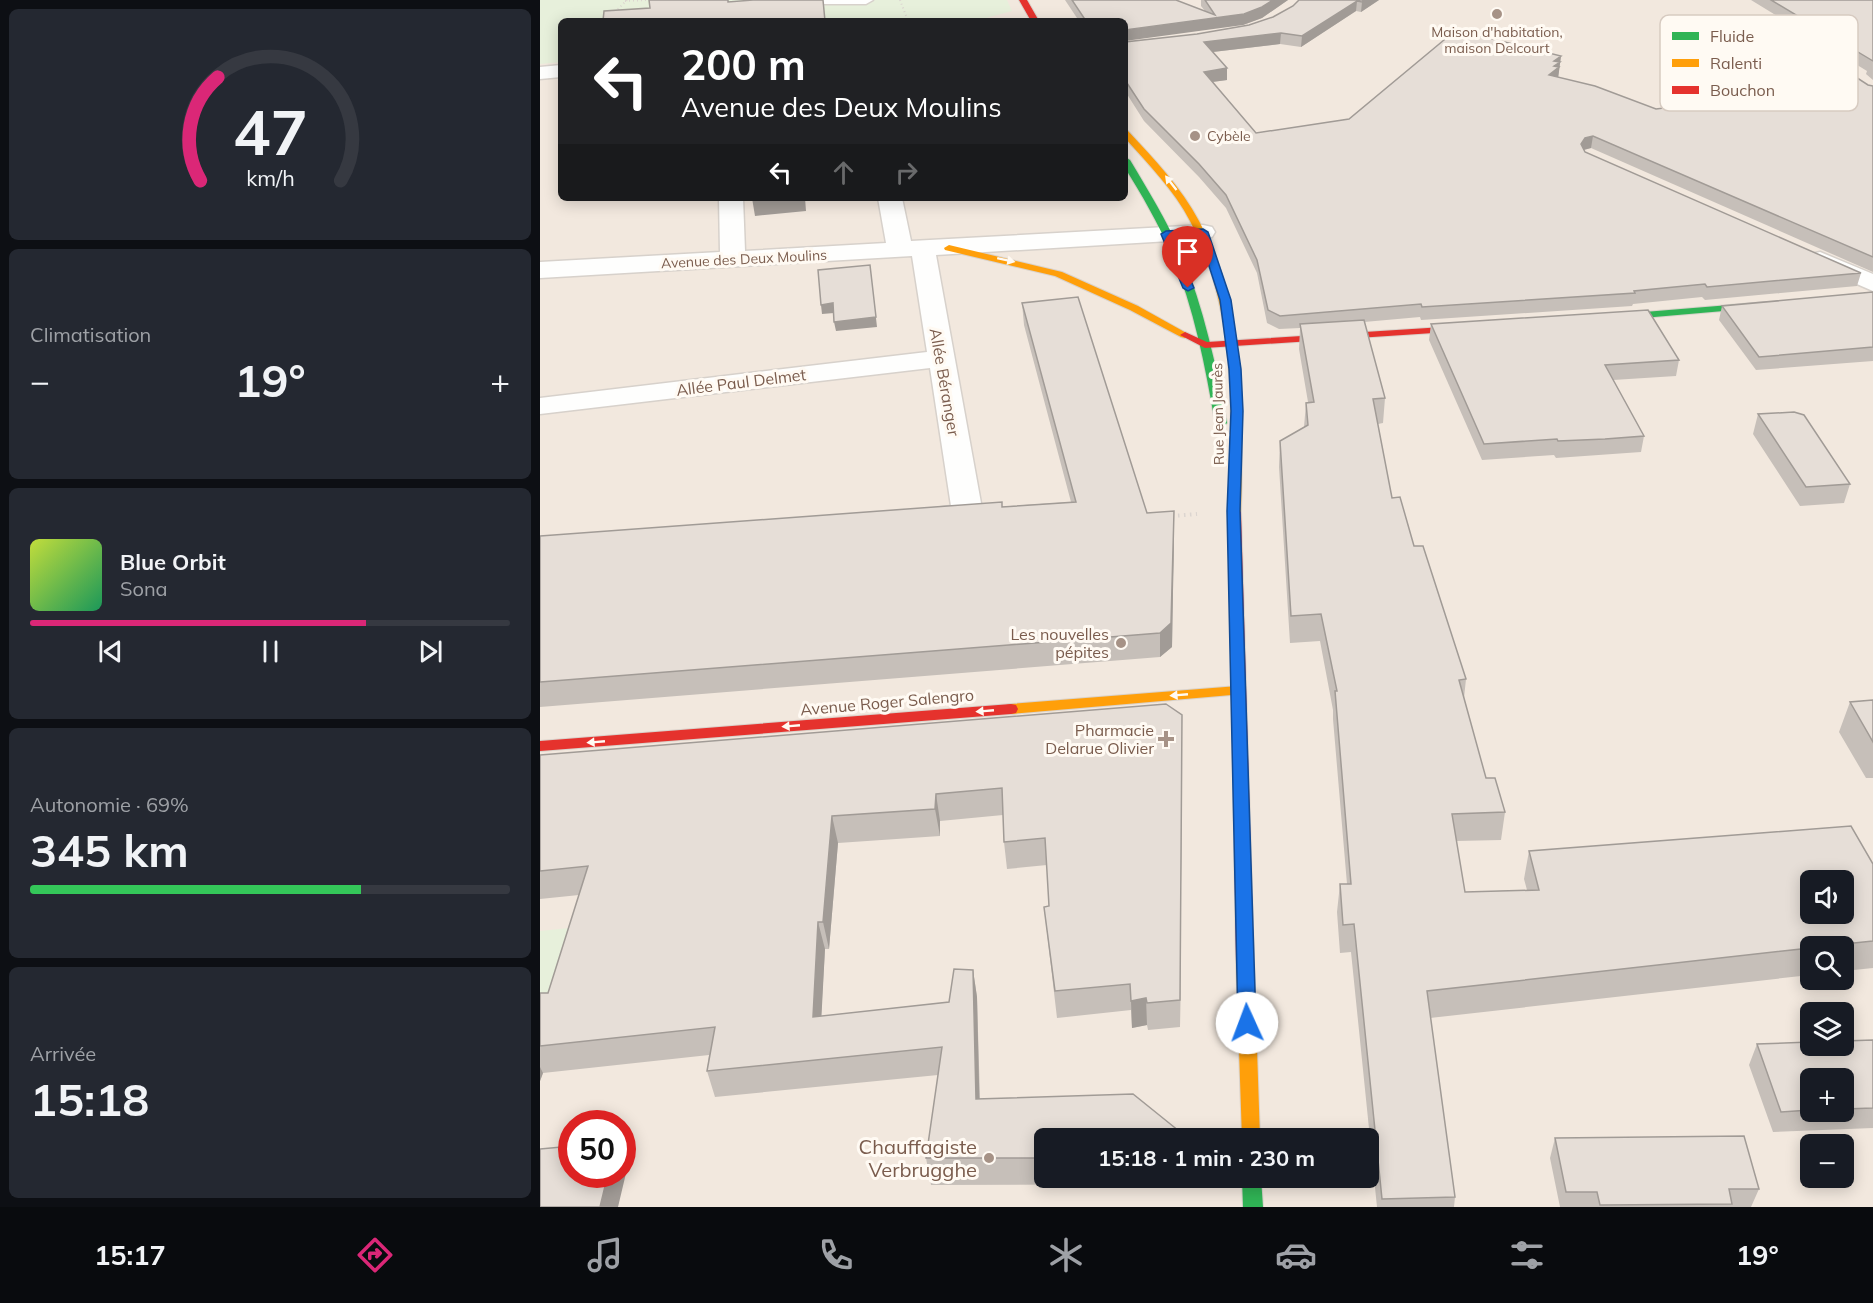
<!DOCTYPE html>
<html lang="fr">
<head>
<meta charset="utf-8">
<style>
	:root { --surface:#171b24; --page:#242831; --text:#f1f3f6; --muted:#9ea1a6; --line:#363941; --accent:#db2777 }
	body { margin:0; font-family:Mulish,sans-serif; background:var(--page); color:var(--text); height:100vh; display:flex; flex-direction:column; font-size:22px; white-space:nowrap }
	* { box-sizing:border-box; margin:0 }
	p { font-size:20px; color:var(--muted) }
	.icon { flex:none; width:33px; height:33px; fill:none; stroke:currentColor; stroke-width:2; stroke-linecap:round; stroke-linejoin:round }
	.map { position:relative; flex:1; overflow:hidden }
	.sheet { display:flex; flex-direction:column; gap:9px; padding:9px; background:#0d0f14; width:540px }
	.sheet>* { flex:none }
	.banner { position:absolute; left:18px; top:18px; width:570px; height:183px; border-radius:9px; box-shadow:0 3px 15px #0003; background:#202124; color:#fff; overflow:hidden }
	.buttons { position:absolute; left:1260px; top:870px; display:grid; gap:12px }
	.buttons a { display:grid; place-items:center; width:54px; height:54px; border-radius:9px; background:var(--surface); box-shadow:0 3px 15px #0003; font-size:30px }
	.speed { position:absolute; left:18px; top:1110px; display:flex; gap:12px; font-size:30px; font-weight:700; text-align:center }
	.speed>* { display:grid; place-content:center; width:78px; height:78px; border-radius:50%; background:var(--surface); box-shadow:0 3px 15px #0003; line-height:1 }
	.speed .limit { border:9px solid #d22; background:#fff; color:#111 }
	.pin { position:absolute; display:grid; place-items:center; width:51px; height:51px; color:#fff; margin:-62px -26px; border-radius:50% 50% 50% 0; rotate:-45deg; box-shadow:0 0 6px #0007 }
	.pin .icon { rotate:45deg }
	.me { position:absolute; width:66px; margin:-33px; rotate:358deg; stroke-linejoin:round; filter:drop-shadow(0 0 4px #0008) }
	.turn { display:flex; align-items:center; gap:21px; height:126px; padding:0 24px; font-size:27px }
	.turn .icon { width:78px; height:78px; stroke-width:2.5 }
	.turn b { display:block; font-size:42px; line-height:51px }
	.lanes { display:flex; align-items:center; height:57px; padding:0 24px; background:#0003; justify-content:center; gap:30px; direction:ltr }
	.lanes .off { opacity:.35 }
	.big { font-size:45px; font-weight:700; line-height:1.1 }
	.sheet .widget { flex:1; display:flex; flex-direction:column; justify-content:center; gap:9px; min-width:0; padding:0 21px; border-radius:9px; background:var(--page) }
	.sheet .dial { align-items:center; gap:0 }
	.dial svg { height:156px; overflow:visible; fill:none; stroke:var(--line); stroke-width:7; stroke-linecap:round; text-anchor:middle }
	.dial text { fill:var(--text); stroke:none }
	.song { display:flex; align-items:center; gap:18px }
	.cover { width:72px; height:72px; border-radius:9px; background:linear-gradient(135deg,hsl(70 70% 55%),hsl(150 70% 35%)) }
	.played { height:6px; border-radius:3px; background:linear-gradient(90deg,var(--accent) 70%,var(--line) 70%) }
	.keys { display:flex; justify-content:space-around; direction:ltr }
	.heat { display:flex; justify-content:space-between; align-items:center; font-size:33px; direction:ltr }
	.charge { height:9px; border-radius:4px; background:linear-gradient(90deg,#34c759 69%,var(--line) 0) }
	.trip { position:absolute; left:494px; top:1128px; width:345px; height:60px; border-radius:9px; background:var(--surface); box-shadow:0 3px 15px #0003; font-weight:700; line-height:60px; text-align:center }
	.tabs { display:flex; height:96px; justify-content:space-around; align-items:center; background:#090b0e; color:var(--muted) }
	.tabs .icon { width:42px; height:42px }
	.tabs .active { color:var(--accent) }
	.tabs b { font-size:27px; color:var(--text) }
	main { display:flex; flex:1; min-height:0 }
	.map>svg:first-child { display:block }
</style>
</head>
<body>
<main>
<section class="sheet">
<div class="widget dial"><svg viewBox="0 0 100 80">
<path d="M14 69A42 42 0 1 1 86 69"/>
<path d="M14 69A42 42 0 0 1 23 16" stroke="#db2777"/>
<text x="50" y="56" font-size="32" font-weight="700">47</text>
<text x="50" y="72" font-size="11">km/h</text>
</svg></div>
<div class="widget"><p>Climatisation</p>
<div class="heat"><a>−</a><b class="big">19°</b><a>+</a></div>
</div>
<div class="widget">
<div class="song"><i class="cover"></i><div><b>Blue Orbit</b><p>Sona</p></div></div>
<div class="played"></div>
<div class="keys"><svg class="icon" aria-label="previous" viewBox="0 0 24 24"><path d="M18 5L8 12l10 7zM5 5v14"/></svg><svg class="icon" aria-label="pause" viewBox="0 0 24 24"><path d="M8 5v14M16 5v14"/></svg><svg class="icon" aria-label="next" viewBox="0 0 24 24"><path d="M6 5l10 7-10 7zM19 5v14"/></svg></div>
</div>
<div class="widget"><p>Autonomie · 69%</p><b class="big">345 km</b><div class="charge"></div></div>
<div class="widget"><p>Arrivée</p><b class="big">15:18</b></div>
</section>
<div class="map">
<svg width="1333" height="1207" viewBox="0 0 1333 1207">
	<rect width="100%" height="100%" fill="#f9f5f0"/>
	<path fill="#f2e8de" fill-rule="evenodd" d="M 0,0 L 1333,0 L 1333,1207 L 0,1207 ZM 21,21 L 585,21 L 585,198 L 21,198 ZM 1270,880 L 1304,880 L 1304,914 L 1270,914 ZM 1270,946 L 1304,946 L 1304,980 L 1270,980 ZM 1270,1012 L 1304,1012 L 1304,1046 L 1270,1046 ZM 1270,1078 L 1304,1078 L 1304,1112 L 1270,1112 ZM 32,1124 L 82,1124 L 82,1174 L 32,1174 ZM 504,1138 L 828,1138 L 828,1178 L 504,1178 ZM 1270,1144 L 1304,1144 L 1304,1178 L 1270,1178 Z"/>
	<path fill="#e7f0db" d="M 0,0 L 467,0 L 472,11 L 435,21 L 21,21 L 21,62 L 0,64 Z
		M 39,927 L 0,1048 L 0,931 Z"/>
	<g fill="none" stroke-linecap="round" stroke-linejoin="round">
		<defs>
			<path id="lane" d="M 249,0 L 333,0 L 326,4 L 256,4 Z"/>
			<path id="street" d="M 21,65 L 21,77 L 0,79 L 0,67 Z
				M 179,198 L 203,198 L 205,251 L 346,243 L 338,198 L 362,198 L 371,241 L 663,225 L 672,227 L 675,232 L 672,237 L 663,239 L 396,255 L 443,514 L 439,521 C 421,525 399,528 381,524 L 377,517 L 381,510 L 411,506 L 390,368 L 0,414 L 0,398 L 387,352 L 372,256 L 0,278 L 0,262 L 180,252 Z
				M 1280,252 L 1333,274 L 1333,291 L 1271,264 L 1268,259 L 1271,254 Z"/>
			<path id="fast" d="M 585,157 L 590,160 C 608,190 627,221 641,253 C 664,308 676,365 687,423 L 685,425 L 681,427 L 675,423 C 665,365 654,308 631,253 C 618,223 602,195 585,168 Z
				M 1226,302 L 1231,305 L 1230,307 L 1068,321 L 1063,318 L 1068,315 Z
				M 702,1178 L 721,1178 L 723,1207 L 703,1207 Z"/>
			<path id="slow" d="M 585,130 L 588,131 C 614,159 641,187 659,221 C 707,311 703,412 701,512 L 699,515 L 695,516 L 689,512 C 692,412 697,312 650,221 C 634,190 608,164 585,138 Z
				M 409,245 L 522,272 L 598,306 L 650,335 L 645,338 L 641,337 L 590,310 L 515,276 L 405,250 L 404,248 Z
				M 698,686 L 703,688 L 705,691 L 703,694 L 471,714 L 466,713 L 464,709 L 466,705 L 471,704 Z
				M 705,954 L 711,956 L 714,961 L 720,1138 L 702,1138 L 696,961 L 699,956 Z"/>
			<path id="jam" d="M 479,0 L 487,0 L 499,21 L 491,21 Z
				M 935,325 L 940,328 L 939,330 L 665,348 L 640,335 L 645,332 L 667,342 Z
				M 695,508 L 701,512 L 714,961 L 711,966 L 705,968 L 699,966 L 696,961 L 689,512 Z
				M 471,704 L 476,705 L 478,709 L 476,713 L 471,714 L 0,751 L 0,741 Z"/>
		</defs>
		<use href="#lane" stroke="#d7d1cb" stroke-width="3"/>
		<use href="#street" stroke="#d7d1cb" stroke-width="3"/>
		<use href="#fast" stroke="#d9d2cb" stroke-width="2"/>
		<use href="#slow" stroke="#d9d2cb" stroke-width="2"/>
		<use href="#jam" stroke="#d9d2cb" stroke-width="2"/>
		<path stroke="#dcd5d0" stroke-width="2" stroke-dasharray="1 3" stroke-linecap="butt" d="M 360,0 L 368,21
			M 85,1 L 106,0
			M 75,12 L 87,0"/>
		<path stroke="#dcd5d0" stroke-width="4" stroke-dasharray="1.5 4.5" stroke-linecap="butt" d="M 632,516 L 657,514"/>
		<use href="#lane" fill="#fefefd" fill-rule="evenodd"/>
		<use href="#street" fill="#fefefd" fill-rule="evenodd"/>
		<use href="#fast" fill="#30b455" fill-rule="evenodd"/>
		<use href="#slow" fill="#ff9f0a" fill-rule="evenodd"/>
		<use href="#jam" fill="#e5322d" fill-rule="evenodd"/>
	</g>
	<path fill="#c6bfb9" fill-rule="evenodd" d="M 525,0 L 636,0 L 665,11 L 661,6 L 661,0 L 748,0 L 722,18 L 703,25 L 585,21 L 539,21 Z
		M 759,0 L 839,0 L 821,12 L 816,11 L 761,47 L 740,44 L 673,52 L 687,68 L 687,80 L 673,82 L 716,133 L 809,119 L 1021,56 L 1018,77 L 1116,109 L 1263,91 L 1252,82 L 1254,71 L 1333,86 L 1333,272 L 1051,148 L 1044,150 L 1045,152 L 1321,273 L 1317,286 L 1165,300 L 1162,297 L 1093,304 L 1092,306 L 881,320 L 880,317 L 824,322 L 845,398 L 843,423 L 838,424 L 852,498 L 874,546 L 926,679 L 924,698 L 946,778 L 965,812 L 961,840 L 916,841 L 925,892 L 987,890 L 984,879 L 989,851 L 1333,864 L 1333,968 L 1304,971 L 1304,946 L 1270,946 L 1270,975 L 890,1018 L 915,1197 L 914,1207 L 837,1207 L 811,952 L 800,953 L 797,912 L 800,884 L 807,884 L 793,719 L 793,710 L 780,641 L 750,643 L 739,467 L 740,441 L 764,427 L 766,403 L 768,402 L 759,349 L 760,328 L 739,329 L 727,323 L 717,273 L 686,208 L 659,177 L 604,121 L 585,91 L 585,42 L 657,34 L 709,25 L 733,17 L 753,6 Z
		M 1211,0 L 1333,0 L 1333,80 L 1326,74 L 1327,71 Z
		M 1333,292 L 1333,361 L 1216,370 L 1179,320 L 1182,306 Z
		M 482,303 L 607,513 L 634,535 L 632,647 L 620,657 L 0,707 L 0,536 L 531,502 L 484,325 Z
		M 891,324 L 1139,360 L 1136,376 L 1073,380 L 1104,436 L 1101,452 L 1016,458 L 1014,455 L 942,460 L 889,340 Z
		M 1218,414 L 1310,484 L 1304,503 L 1260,506 L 1213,434 Z
		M 1333,700 L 1333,778 L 1326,778 L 1299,732 L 1310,702 Z
		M 642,742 L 640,1027 L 608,1030 L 607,1025 L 592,1028 L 591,1010 L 517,1018 L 504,907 L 509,906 L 507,865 L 467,869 L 464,842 L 463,815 L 400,821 L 400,836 L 298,843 L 289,949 L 285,949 L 281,1016 L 409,1002 L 433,970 L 437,997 L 440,1099 L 504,1138 L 504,1178 L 639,1178 L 639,1184 L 391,1185 L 386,1158 L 398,1075 L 175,1097 L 167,1071 L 169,1055 L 3,1073 L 0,1081 L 0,993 L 8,993 L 39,895 L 0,899 L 0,755 Z
		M 1333,1040 L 1333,1128 L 1233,1132 L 1209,1065 L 1217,1044 ZM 1270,1078 L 1304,1078 L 1304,1112 L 1270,1112 Z
		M 1015,1138 L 1219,1189 L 1211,1207 L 1020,1207 L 1010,1158 Z"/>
	<path fill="#a19b96" d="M 733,0 L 748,0 L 722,18 L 703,25 L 585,41 L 585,30 L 704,14 Z
		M 824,0 L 839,0 L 821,12 L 822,2 Z
		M 817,1 L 816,11 L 761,47 L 762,36 Z
		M 741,33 L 740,44 L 664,53 L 664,42 Z
		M 1021,56 L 1018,79 L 1009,75 L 1014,61 Z
		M 687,68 L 687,80 L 664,83 L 664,72 Z
		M 1053,136 L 1051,148 L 1043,150 L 1041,144 L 1045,138 Z
		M 212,198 L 265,198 L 266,211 L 215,216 Z
		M 330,265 L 337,327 L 296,331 L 294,322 Z
		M 293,303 L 294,313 L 282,314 L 281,305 Z
		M 634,511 L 634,535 L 632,647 L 620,657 L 620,633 Z
		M 642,715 L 642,742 L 640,1027 L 640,1000 Z
		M 396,794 L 400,821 L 400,836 L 395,809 Z
		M 292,816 L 298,843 L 289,949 L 283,922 Z
		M 278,922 L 285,949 L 280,1044 L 273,1017 Z
		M 433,970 L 437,997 L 440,1125 L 436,1099 Z
		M 606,998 L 607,1025 L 592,1028 L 591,1001 Z
		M 0,1067 L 3,1073 L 0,1081 Z
		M 82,1159 L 87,1169 L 78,1207 L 60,1207 L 68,1174 L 82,1174 Z"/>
	<path fill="#e6ded7" stroke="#a19b96" stroke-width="1.5" fill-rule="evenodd" d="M 109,0 L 188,0 L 188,2 L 213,0 L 283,0 L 285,21 L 63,21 L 64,11 L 110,8 Z
		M 532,0 L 636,0 L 675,15 L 665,0 L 733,0 L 722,7 L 704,14 L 585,30 L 585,21 L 546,21 Z
		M 759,0 L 824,0 L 822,2 L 817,1 L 762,36 L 741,33 L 664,42 L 687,68 L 664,72 L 716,133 L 809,119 L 916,30 L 1021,56 L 1014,61 L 1020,62 L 1014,66 L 1019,67 L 1009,75 L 1055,86 L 1116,109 L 1279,89 L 1254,71 L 1299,66 L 1328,85 L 1333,86 L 1333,257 L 1053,136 L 1045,138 L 1041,144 L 1045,152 L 1321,273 L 1167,287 L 1165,284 L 1094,291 L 1095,293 L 882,307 L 881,304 L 740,316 L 728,310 L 717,260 L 686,195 L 659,164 L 604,109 L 585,80 L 585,42 L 657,34 L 709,25 L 733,17 L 753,6 Z
		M 1231,0 L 1333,0 L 1333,61 Z
		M 330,265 L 336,317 L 294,322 L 293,303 L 281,305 L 278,270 Z
		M 1333,292 L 1333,347 L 1219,357 L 1182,306 Z
		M 538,297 L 607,513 L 634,511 L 631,623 L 620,633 L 0,682 L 0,536 L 462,502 L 462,507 L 536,502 L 482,303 Z
		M 1108,310 L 1139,360 L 1065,365 L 1104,436 L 1065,439 L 1018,441 L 1017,439 L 944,444 L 891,324 Z
		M 824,320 L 845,398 L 833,399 L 852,498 L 860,497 L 874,546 L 883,546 L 926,679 L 919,680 L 946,778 L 955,778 L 965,812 L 912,814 L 925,892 L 999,890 L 989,851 L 1311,826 L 1333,864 L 1333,941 L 1285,946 L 1270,946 L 1270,948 L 887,991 L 915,1197 L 842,1199 L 814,924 L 803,925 L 800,884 L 811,884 L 795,691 L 797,691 L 781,614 L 751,616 L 740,441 L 768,425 L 766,403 L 774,402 L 760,324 ZM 1270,880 L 1304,880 L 1304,914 L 1270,914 Z
		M 1254,412 L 1264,415 L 1310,484 L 1266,487 L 1218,414 Z
		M 1333,700 L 1333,742 L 1310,702 Z
		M 626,704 L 642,715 L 640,1000 L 607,1003 L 606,998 L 591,1001 L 590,984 L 515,991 L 504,907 L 509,906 L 505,838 L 464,842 L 462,788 L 396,794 L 395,809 L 292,816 L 283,922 L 278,922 L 273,1017 L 409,1002 L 414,969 L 433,970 L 436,1099 L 593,1094 L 639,1131 L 639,1138 L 504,1138 L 504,1158 L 386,1158 L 402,1047 L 167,1071 L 175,1027 L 0,1046 L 0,993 L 8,993 L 48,866 L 0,871 L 0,755 Z
		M 1333,1040 L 1333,1108 L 1304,1109 L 1304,1078 L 1270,1078 L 1270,1110 L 1241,1112 L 1217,1044 L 1270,1042 L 1270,1046 L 1304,1046 L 1304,1041 Z
		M 1204,1136 L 1219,1189 L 1189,1189 L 1192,1204 L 1060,1205 L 1057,1192 L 1026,1192 L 1015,1138 Z
		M 32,1146 L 32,1174 L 68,1174 L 60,1207 L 0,1207 L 0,1149 Z"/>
	<defs><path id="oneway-solid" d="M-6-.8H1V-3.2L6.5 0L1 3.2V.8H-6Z" transform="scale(1.5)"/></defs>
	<g fill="#fffaf3">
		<use href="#oneway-solid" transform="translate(631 183) rotate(-128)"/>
		<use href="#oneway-solid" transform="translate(466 260) rotate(12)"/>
		<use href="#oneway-solid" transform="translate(639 695) rotate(175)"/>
		<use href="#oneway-solid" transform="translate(445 711) rotate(175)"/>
		<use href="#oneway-solid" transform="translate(251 726) rotate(175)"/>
		<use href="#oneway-solid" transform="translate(56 742) rotate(175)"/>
	</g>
	<path fill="#1a73e8" stroke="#114b97" stroke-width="1.5" d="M 663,229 L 668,232 L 691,300 L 701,369 L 703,411 L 700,511 L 716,1023 L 713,1028 L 707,1030 L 701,1028 L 698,1023 L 687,511 L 691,411 L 689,369 L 680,300 L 659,235 L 632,237 L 654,288 L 648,291 L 643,288 L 621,234 L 626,231 Z"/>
	<g fill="#a69286" stroke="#fffaf3" stroke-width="2">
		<circle cx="957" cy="14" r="6"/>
		<circle cx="655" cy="136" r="6"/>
		<circle cx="581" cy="643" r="6"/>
		<path d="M623 730h6v6h6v6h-6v6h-6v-6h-6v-6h6z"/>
		<circle cx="449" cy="1158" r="6"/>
	</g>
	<g text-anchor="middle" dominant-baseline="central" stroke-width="6" stroke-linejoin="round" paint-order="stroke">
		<g font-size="14" fill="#7a5c4d" stroke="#fffaf3">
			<text x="957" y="32">Maison d'habitation,<tspan x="957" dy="16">maison Delcourt</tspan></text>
			<text x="667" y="136" text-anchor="start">Cybèle</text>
		</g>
		<g font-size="14" fill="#7a5c4d" stroke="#fffaf3">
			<text transform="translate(204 259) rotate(-3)">Avenue des Deux Moulins</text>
			<text transform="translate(678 414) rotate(-91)">Rue Jean Jaurès</text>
		</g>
		<g font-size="16" fill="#7a5c4d" stroke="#fffaf3">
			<text transform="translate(201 382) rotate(-7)">Allée Paul Delmet</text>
			<text transform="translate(405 382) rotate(80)">Allée Béranger</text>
			<text transform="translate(347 702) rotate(-5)">Avenue Roger Salengro</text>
		</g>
		<g font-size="16" fill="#7a5c4d" stroke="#fffaf3" text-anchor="end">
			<text x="569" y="634">Les nouvelles<tspan x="569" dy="18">pépites</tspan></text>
			<text x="614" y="730">Pharmacie<tspan x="614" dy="18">Delarue Olivier</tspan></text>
		</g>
		<g font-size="20" fill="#7a5c4d" stroke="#fffaf3" text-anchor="end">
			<text x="437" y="1146">Chauffagiste<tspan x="437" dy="23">Verbrugghe</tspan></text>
		</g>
	</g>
	<rect x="1120" y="15" width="198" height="96" rx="9" fill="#fffaf3" stroke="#d7cbc1" stroke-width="1.5"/>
	<rect x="1132" y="32" width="27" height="8" fill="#30b455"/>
	<rect x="1132" y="59" width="27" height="8" fill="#ff9f0a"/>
	<rect x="1132" y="86" width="27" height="8" fill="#e5322d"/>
	<g font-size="16" fill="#7a5c4d">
		<text x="1170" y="42">Fluide</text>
		<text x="1170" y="69">Ralenti</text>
		<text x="1170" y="96">Bouchon</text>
	</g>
</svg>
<div class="buttons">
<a><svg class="icon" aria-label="sound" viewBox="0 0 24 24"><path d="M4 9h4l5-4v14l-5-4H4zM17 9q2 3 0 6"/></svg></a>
<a><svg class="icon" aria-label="search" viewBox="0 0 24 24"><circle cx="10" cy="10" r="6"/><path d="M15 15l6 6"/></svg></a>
<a><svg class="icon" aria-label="layers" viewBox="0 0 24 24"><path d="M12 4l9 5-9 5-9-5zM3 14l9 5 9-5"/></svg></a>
<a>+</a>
<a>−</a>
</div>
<div class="speed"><div class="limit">50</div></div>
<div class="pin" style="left:648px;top:288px;background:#d93025"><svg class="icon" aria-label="arrive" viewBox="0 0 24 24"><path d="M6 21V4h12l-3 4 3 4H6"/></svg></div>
<svg class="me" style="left:707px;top:1023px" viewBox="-20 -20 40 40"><circle r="19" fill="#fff"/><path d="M0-13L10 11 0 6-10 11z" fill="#1a73e8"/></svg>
<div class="trip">15:18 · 1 min · 230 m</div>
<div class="banner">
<div class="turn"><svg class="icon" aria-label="left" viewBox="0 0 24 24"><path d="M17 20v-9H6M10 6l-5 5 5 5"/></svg><div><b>200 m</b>Avenue des Deux Moulins</div></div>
<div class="lanes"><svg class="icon" aria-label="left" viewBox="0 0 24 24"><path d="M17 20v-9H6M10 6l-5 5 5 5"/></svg><svg class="icon off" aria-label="ahead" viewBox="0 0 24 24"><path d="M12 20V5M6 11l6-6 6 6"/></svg><svg class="icon off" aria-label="right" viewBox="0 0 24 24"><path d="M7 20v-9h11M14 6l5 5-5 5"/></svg></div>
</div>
</div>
</main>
<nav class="tabs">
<b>15:17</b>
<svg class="icon active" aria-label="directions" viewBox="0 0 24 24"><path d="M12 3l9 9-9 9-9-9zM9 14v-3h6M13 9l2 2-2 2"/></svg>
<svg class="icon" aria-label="music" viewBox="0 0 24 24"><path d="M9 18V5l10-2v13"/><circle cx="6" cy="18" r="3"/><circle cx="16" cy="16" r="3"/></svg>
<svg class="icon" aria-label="phone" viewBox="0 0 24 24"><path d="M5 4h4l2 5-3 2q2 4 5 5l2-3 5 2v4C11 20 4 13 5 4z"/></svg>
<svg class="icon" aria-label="climate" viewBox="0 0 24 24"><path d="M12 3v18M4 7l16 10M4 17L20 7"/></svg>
<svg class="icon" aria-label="car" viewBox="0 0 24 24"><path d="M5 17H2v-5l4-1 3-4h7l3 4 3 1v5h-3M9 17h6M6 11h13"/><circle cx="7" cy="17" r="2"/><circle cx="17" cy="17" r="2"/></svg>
<svg class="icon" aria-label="filters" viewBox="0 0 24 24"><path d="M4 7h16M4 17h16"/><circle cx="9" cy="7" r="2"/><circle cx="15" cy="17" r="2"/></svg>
<b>19°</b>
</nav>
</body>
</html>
